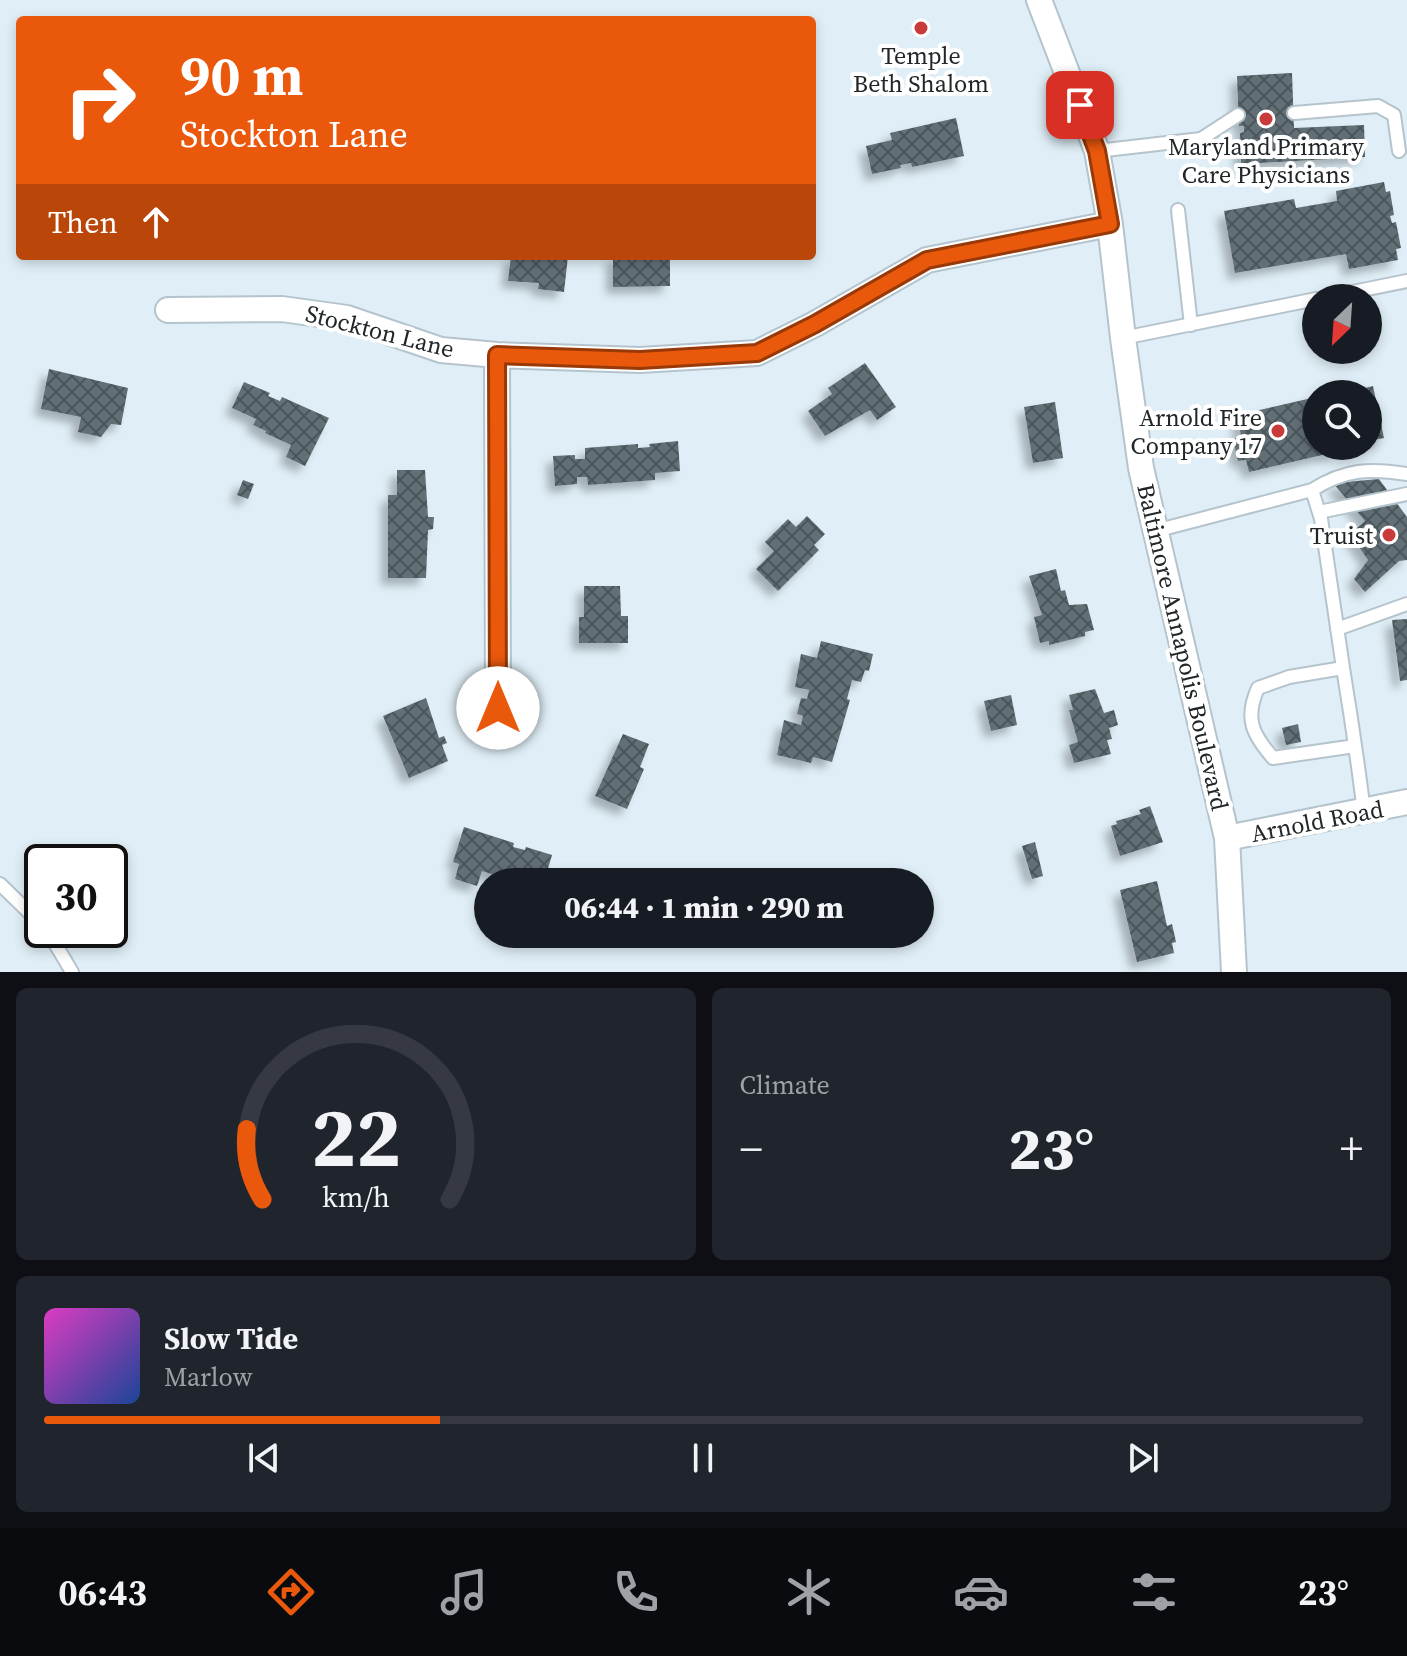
<!DOCTYPE html>
<html lang="en">
<head>
<meta charset="utf-8">
<style>
	:root { --surface:#171b24; --page:#20242c; --text:#f1f3f6; --muted:#9ea1a6; --line:#363941; --accent:#ea580c }
	body { margin:0; font-family:"Source Serif 4",serif; background:var(--page); color:var(--text); height:100vh; display:flex; flex-direction:column; font-size:30px; white-space:nowrap }
	* { box-sizing:border-box; margin:0 }
	p { font-size:26px; color:var(--muted) }
	.icon { flex:none; width:44px; height:44px; fill:none; stroke:currentColor; stroke-width:2; stroke-linecap:round; stroke-linejoin:round }
	.map { position:relative; height:972px; overflow:hidden }
	.side { display:flex; flex-direction:column; gap:16px; padding:16px; background:#0d0f14; flex:1 }
	.side>* { flex:none }
	.top-card { position:absolute; left:16px; top:16px; width:800px; height:244px; border-radius:8px; box-shadow:0 4px 12px #0003; background:#ea580c; color:#fff; overflow:hidden }
	.needle { width:52px; rotate:205deg }
	.tools { position:absolute; left:1302px; top:284px; display:grid; gap:16px }
	.tools a { display:grid; place-items:center; width:80px; height:80px; border-radius:50%; background:var(--surface); box-shadow:0 4px 12px #0003; font-size:40px }
	.speed { position:absolute; left:24px; top:844px; display:flex; gap:16px; font-size:40px; font-weight:700; text-align:center }
	.speed>* { display:grid; place-content:center; width:104px; height:104px; border-radius:50%; background:var(--surface); box-shadow:0 4px 12px #0003; line-height:1 }
	.speed .limit { border:4px solid #111; border-radius:12px; background:#fff; color:#111 }
	.pin { position:absolute; display:grid; place-items:center; width:68px; height:68px; color:#fff; margin:-34px; border-radius:16px; box-shadow:0 4px 12px #0006 }
	.me { position:absolute; width:88px; margin:-44px; rotate:0deg; stroke-linejoin:round; filter:drop-shadow(0 0 6px #0008) }
	.turn { display:flex; align-items:center; gap:28px; height:168px; padding:0 32px; font-size:36px }
	.turn .icon { width:104px; height:104px; stroke-width:2.5 }
	.turn b { display:block; font-size:56px; line-height:68px }
	.then { display:flex; align-items:center; height:76px; padding:0 32px; background:#0003; gap:16px; font-size:30px }
	.big { font-size:60px; font-weight:800; line-height:1.1 }
	.side .card { flex:1; display:flex; flex-direction:column; justify-content:center; gap:12px; min-width:0; padding:0 28px; border-radius:12px; background:var(--page) }
	.side .dial { align-items:center; gap:0 }
	.dial svg { height:208px; overflow:visible; fill:none; stroke:var(--line); stroke-width:7; stroke-linecap:round; text-anchor:middle }
	.dial text { fill:var(--text); stroke:none }
	.song { display:flex; align-items:center; gap:24px }
	.cover { width:96px; height:96px; border-radius:12px; background:linear-gradient(135deg,hsl(310 70% 55%),hsl(220 70% 35%)) }
	.played { height:8px; border-radius:4px; background:linear-gradient(90deg,var(--accent) 30%,var(--line) 30%) }
	.keys { display:flex; justify-content:space-around; direction:ltr }
	.heat { display:flex; justify-content:space-between; align-items:center; font-size:44px; direction:ltr }
	.side .tiles { flex:1; display:grid; gap:16px; grid-template-columns:1fr 1fr }
	.card:last-child { grid-column:span 2 }
	.trip { position:absolute; left:474px; top:868px; width:460px; height:80px; border-radius:40px; background:var(--surface); box-shadow:0 4px 12px #0003; font-weight:800; line-height:80px; text-align:center }
	.menu { display:flex; height:128px; justify-content:space-around; align-items:center; background:#090b0e; color:var(--muted) }
	.menu .icon { width:56px; height:56px }
	.menu .current { color:var(--accent) }
	.menu b { font-size:36px; color:var(--text) }
	.map>svg:first-child { display:block }
</style>
</head>
<body>
<div class="map">
<svg width="1407" height="972" viewBox="0 0 1407 972">
	<defs>
		<pattern id="building-cross-hatch" width="8" height="8" patternUnits="userSpaceOnUse" patternTransform="scale(2)"><rect width="8" height="8" fill="#626f76"/><path d="M0 0l8 8M0 8l8-8" fill="none" stroke="#4c565c"/></pattern>
		<filter id="shadow"><feDropShadow dx="-7" dy="7" stdDeviation="4" flood-color="#0004"/></filter>
	</defs>
	<rect width="100%" height="100%" fill="#e0eff7"/>
	<path fill="url(#building-cross-hatch)" filter="url(#shadow)" d="M 1292,73 L 1294,128 L 1364,125 L 1365,157 L 1241,164 L 1240,133 L 1244,132 L 1244,126 L 1239,126 L 1237,76 Z
		M 956,118 L 964,156 L 912,167 L 911,163 L 900,165 L 901,168 L 872,174 L 866,146 L 892,140 L 890,133 Z
		M 1384,182 L 1386,192 L 1390,191 L 1394,215 L 1390,216 L 1392,223 L 1396,222 L 1401,248 L 1396,249 L 1398,260 L 1349,269 L 1346,254 L 1235,273 L 1224,211 L 1294,199 L 1296,208 L 1337,201 L 1336,191 Z
		M 511,256 L 568,256 L 564,292 L 538,289 L 539,283 L 508,281 Z
		M 613,256 L 670,256 L 670,286 L 613,287 Z
		M 865,363 L 896,407 L 877,420 L 870,410 L 825,436 L 808,411 L 832,394 L 828,388 Z
		M 49,369 L 128,388 L 121,425 L 111,424 L 101,437 L 78,432 L 81,417 L 41,409 Z
		M 244,382 L 270,393 L 268,396 L 280,401 L 282,397 L 329,418 L 305,466 L 286,457 L 291,445 L 265,433 L 266,431 L 253,425 L 256,419 L 232,408 Z
		M 1373,386 L 1384,438 L 1368,441 L 1368,394 L 1344,393 Z
		M 1316,397 L 1316,446 L 1341,447 L 1334,449 L 1335,452 L 1249,472 L 1246,460 L 1238,461 L 1233,439 L 1241,437 L 1238,415 Z
		M 1055,402 L 1063,458 L 1033,463 L 1024,407 Z
		M 678,441 L 680,471 L 655,473 L 655,480 L 588,485 L 587,477 L 577,477 L 577,484 L 555,486 L 553,456 L 575,455 L 575,459 L 585,459 L 585,448 L 638,444 L 638,448 L 650,447 L 649,444 Z
		M 397,470 L 425,470 L 428,517 L 434,517 L 433,529 L 428,530 L 426,578 L 388,578 L 388,495 L 397,495 Z
		M 1379,479 L 1407,517 L 1407,560 L 1399,561 L 1365,592 L 1354,579 L 1368,560 L 1350,534 L 1365,521 L 1333,483 Z
		M 243,480 L 254,484 L 248,499 L 237,495 Z
		M 807,516 L 825,534 L 814,545 L 819,550 L 778,591 L 756,569 L 774,551 L 765,542 L 788,519 L 796,527 Z
		M 1056,569 L 1061,591 L 1065,590 L 1069,605 L 1087,604 L 1094,630 L 1085,632 L 1085,636 L 1049,645 L 1049,641 L 1040,643 L 1034,617 L 1042,615 L 1029,576 Z
		M 584,586 L 620,586 L 621,616 L 628,616 L 628,643 L 579,643 L 579,617 L 584,617 Z
		M 1407,619 L 1407,680 L 1400,681 L 1392,620 Z
		M 821,641 L 873,654 L 869,671 L 865,670 L 861,682 L 852,680 L 847,699 L 850,700 L 832,762 L 813,757 L 811,763 L 777,755 L 784,720 L 801,725 L 803,716 L 797,714 L 801,698 L 807,699 L 809,690 L 795,687 L 801,654 L 817,658 Z
		M 1095,689 L 1104,713 L 1114,710 L 1118,725 L 1109,728 L 1112,739 L 1107,740 L 1111,754 L 1074,763 L 1069,745 L 1078,742 L 1069,710 L 1073,710 L 1069,695 Z
		M 1011,695 L 1017,725 L 991,731 L 984,701 Z
		M 426,698 L 439,738 L 444,736 L 447,743 L 442,745 L 448,761 L 409,778 L 383,716 Z
		M 1298,724 L 1301,742 L 1286,745 L 1282,728 Z
		M 623,734 L 649,744 L 640,767 L 644,769 L 627,809 L 595,796 Z
		M 1150,806 L 1163,842 L 1120,856 L 1111,826 L 1117,824 L 1116,821 L 1141,814 L 1139,810 Z
		M 464,827 L 514,843 L 513,847 L 525,850 L 526,847 L 552,855 L 544,882 L 520,874 L 517,882 L 482,871 L 477,886 L 455,879 L 459,864 L 453,862 Z
		M 1035,842 L 1043,876 L 1032,879 L 1022,846 Z
		M 1157,881 L 1167,926 L 1172,924 L 1176,942 L 1172,943 L 1174,953 L 1137,962 L 1120,890 Z"/>
	<g fill="none" stroke-linecap="round" stroke-linejoin="round">
		<defs>
			<path id="lane" d="M 1294,113 L 1378,106 L 1394,115 L 1399,151
				M 1097,151 L 1201,139 L 1238,115
				M 1178,210 L 1191,325
				M 1323,298 L 1407,281
				M 1123,338 L 1316,299
				M 1312,490 C 1345,469 1370,468 1407,474
				M 1319,512 L 1407,494
				M 1155,531 L 1312,490 L 1321,519 L 1343,668
				M 1337,629 L 1407,604
				M 1355,746 L 1273,758 C 1253,735 1244,719 1258,688 L 1289,677 L 1343,668 C 1351,716 1358,764 1364,812
				M 0,884 L 42,925
				M 47,930 L 72,972"/>
			<path id="street" d="M 1039,0 L 1097,151 L 1110,224 L 1123,338 L 1141,468 L 1227,838 L 1234,972
				M 168,310 L 282,309 L 347,318 L 441,350 L 497,355 L 640,360 L 757,353 L 815,324 L 927,260 L 1110,224
				M 497,355 L 498,708
				M 1227,838 L 1407,802"/>
		</defs>
		<use href="#lane" stroke="#b5c4cc" stroke-width="16"/>
		<use href="#street" stroke="#b5c4cc" stroke-width="28"/>
		<use href="#lane" stroke="#fff" stroke-width="12"/>
		<use href="#street" stroke="#fff" stroke-width="24"/>
	</g>
	<g fill="none" stroke-linecap="round" stroke-linejoin="round">
		<defs>
			<path id="route" d="M 498,708 L 497,355 L 640,360 L 757,353 L 815,324 L 927,260 L 1110,224 L 1097,151 L 1080,105"/>
		</defs>
		<use href="#route" stroke="#983908" stroke-width="20"/>
		<use href="#route" stroke="#ea580c" stroke-width="14"/>
	</g>
	<g fill="#c93a3b" stroke="#fff" stroke-width="3">
		<circle cx="921" cy="28" r="8"/>
		<circle cx="1266" cy="119" r="8"/>
		<circle cx="1278" cy="431" r="8"/>
		<circle cx="1389" cy="535" r="8"/>
	</g>
	<g text-anchor="middle" dominant-baseline="central" stroke-width="8" stroke-linejoin="round" paint-order="stroke">
		<g font-size="24" fill="#212629" stroke="#fff">
			<text x="921" y="55">Temple<tspan x="921" dy="28">Beth Shalom</tspan></text>
			<text x="1266" y="146">Maryland Primary<tspan x="1266" dy="28">Care Physicians</tspan></text>
			<text x="1262" y="417" text-anchor="end">Arnold Fire<tspan x="1262" dy="28">Company 17</tspan></text>
			<text x="1373" y="535" text-anchor="end">Truist</text>
		</g>
		<g font-size="24" fill="#212629" stroke="#fff">
			<text transform="translate(380 331) rotate(14)">Stockton Lane</text>
			<text transform="translate(1183 647) rotate(77)">Baltimore Annapolis Boulevard</text>
			<text transform="translate(1317 821) rotate(-11)">Arnold Road</text>
		</g>
	</g>
</svg>
<div class="tools">
<a><svg class="needle" viewBox="-14 -14 28 28"><path d="M0-13l5 13h-10z" fill="#e53935"/><path d="M0 13l5-13h-10z" fill="#9ea1a6"/></svg></a>
<a><svg class="icon" aria-label="search" viewBox="0 0 24 24"><circle cx="10" cy="10" r="6"/><path d="M15 15l6 6"/></svg></a>
</div>
<div class="speed"><div class="limit">30</div></div>
<div class="pin" style="left:1080px;top:105px;background:#d93025"><svg class="icon" aria-label="arrive" viewBox="0 0 24 24"><path d="M6 21V4h12l-3 4 3 4H6"/></svg></div>
<svg class="me" style="left:498px;top:708px" viewBox="-20 -20 40 40"><circle r="19" fill="#fff"/><path d="M0-13L10 11 0 6-10 11z" fill="#ea580c"/></svg>
<div class="trip">06:44 · 1 min · 290 m</div>
<div class="top-card">
<div class="turn"><svg class="icon" aria-label="right" viewBox="0 0 24 24"><path d="M7 20v-9h11M14 6l5 5-5 5"/></svg><div><b>90 m</b>Stockton Lane</div></div>
<div class="then">Then<svg class="icon" aria-label="ahead" viewBox="0 0 24 24"><path d="M12 20V5M6 11l6-6 6 6"/></svg></div>
</div>
</div>
<section class="side">
<div class="tiles">
<div class="card dial"><svg viewBox="0 0 100 80">
<path d="M14 69A42 42 0 1 1 86 69"/>
<path d="M14 69A42 42 0 0 1 8 42" stroke="#ea580c"/>
<text x="50" y="56" font-size="32" font-weight="700">22</text>
<text x="50" y="72" font-size="11">km/h</text>
</svg></div>
<div class="card"><p>Climate</p>
<div class="heat"><a>−</a><b class="big">23°</b><a>+</a></div>
</div>
<div class="card">
<div class="song"><i class="cover"></i><div><b>Slow Tide</b><p>Marlow</p></div></div>
<div class="played"></div>
<div class="keys"><svg class="icon" aria-label="previous" viewBox="0 0 24 24"><path d="M18 5L8 12l10 7zM5 5v14"/></svg><svg class="icon" aria-label="pause" viewBox="0 0 24 24"><path d="M8 5v14M16 5v14"/></svg><svg class="icon" aria-label="next" viewBox="0 0 24 24"><path d="M6 5l10 7-10 7zM19 5v14"/></svg></div>
</div>
</div>
</section>
<nav class="menu">
<b>06:43</b>
<svg class="icon current" aria-label="directions" viewBox="0 0 24 24"><path d="M12 3l9 9-9 9-9-9zM9 14v-3h6M13 9l2 2-2 2"/></svg>
<svg class="icon" aria-label="music" viewBox="0 0 24 24"><path d="M9 18V5l10-2v13"/><circle cx="6" cy="18" r="3"/><circle cx="16" cy="16" r="3"/></svg>
<svg class="icon" aria-label="phone" viewBox="0 0 24 24"><path d="M5 4h4l2 5-3 2q2 4 5 5l2-3 5 2v4C11 20 4 13 5 4z"/></svg>
<svg class="icon" aria-label="climate" viewBox="0 0 24 24"><path d="M12 3v18M4 7l16 10M4 17L20 7"/></svg>
<svg class="icon" aria-label="car" viewBox="0 0 24 24"><path d="M5 17H2v-5l4-1 3-4h7l3 4 3 1v5h-3M9 17h6M6 11h13"/><circle cx="7" cy="17" r="2"/><circle cx="17" cy="17" r="2"/></svg>
<svg class="icon" aria-label="filters" viewBox="0 0 24 24"><path d="M4 7h16M4 17h16"/><circle cx="9" cy="7" r="2"/><circle cx="15" cy="17" r="2"/></svg>
<b>23°</b>
</nav>
</body>
</html>
